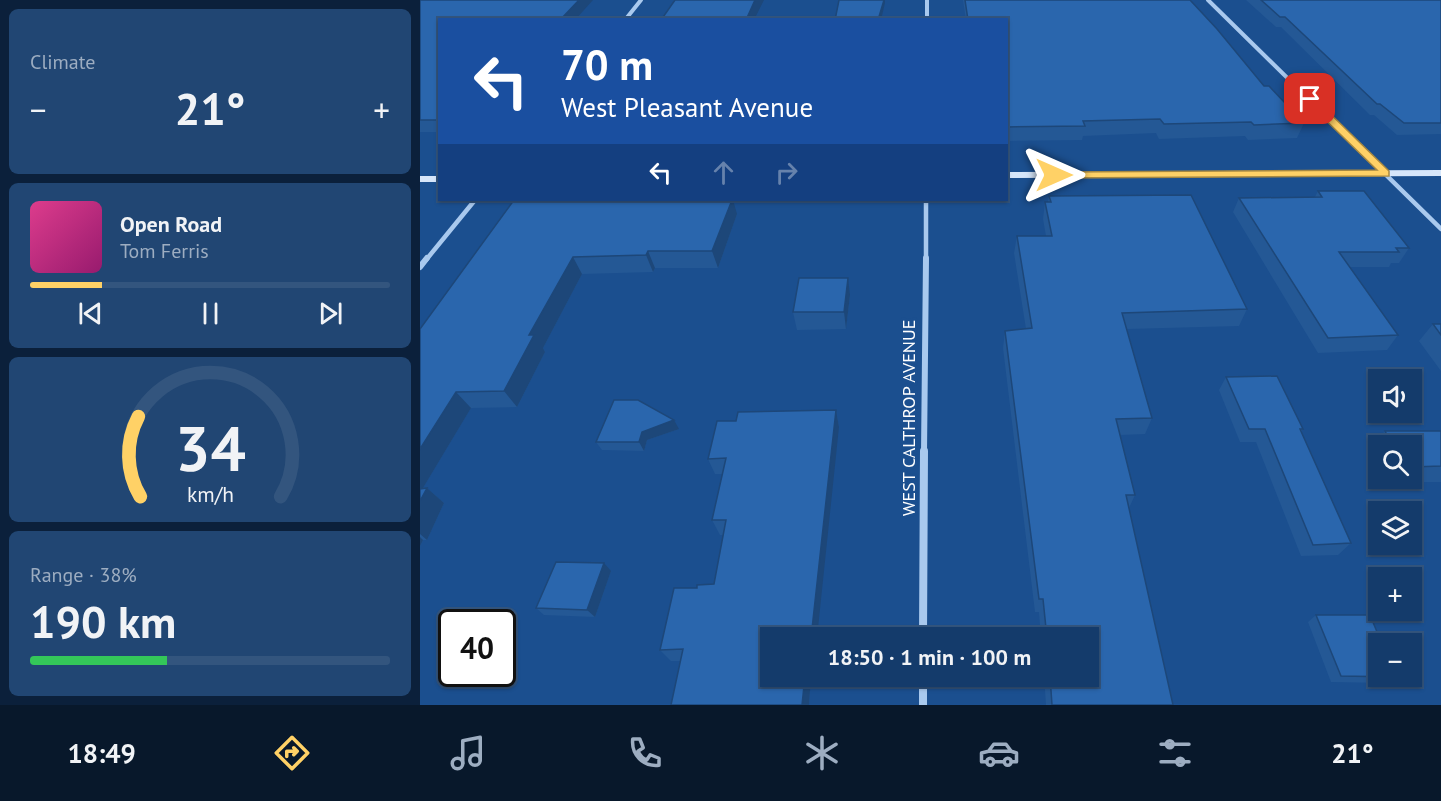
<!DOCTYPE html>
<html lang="en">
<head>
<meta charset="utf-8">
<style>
	:root { --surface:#143b6b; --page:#214673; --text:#f1f3f6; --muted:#9dadc1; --line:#33557e; --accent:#ffd166 }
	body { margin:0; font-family:"PT Sans",sans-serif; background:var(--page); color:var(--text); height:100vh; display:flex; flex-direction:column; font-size:22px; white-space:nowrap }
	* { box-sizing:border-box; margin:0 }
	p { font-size:20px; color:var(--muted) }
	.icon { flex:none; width:33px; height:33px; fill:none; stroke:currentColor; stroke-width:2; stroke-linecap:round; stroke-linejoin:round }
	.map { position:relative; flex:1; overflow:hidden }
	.sheet { display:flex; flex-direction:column; gap:9px; padding:9px; background:#0b203b; width:420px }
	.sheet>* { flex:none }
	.hud { position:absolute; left:18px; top:18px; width:570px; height:183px; border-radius:0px; box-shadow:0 2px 4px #0004,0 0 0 2px var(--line); background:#1a4fa0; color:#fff; overflow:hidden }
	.fabs { position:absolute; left:948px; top:369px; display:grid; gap:12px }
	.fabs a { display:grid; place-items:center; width:54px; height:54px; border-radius:0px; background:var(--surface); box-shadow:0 2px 4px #0004,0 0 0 2px var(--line); font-size:30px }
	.speed { position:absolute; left:18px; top:609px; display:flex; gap:12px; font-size:30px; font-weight:700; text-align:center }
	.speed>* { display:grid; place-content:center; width:78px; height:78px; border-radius:50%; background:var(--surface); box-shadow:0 2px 4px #0004,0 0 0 2px var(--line); line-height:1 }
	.speed .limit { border:3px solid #111; border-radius:9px; background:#fff; color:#111 }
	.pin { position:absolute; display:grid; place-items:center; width:51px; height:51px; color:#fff; margin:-26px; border-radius:12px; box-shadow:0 3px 9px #0006 }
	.me { position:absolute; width:66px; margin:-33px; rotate:90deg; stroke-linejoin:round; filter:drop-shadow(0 0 4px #0008) }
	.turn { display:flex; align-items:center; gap:21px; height:126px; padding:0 24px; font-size:27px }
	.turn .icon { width:78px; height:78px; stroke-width:2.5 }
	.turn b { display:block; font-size:42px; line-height:51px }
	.lanes { display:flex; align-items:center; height:57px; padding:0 24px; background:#0003; justify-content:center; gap:30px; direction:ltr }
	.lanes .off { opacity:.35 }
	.big { font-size:45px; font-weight:700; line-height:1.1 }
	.sheet .tile { flex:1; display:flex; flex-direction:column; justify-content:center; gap:9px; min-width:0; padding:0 21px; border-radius:9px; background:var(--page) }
	.sheet .dial { align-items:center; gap:0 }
	.dial svg { height:156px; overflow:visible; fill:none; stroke:var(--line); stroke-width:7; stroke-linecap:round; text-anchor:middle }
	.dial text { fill:var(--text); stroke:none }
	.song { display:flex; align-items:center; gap:18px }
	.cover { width:72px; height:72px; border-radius:9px; background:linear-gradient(135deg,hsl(330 70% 55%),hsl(320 70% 35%)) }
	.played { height:6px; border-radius:3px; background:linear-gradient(90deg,var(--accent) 20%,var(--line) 20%) }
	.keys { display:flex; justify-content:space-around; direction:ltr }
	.heat { display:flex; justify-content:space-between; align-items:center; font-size:33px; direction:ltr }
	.charge { height:9px; border-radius:4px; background:linear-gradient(90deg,#34c759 38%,var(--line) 0) }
	.trip { position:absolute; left:340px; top:627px; width:339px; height:60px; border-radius:0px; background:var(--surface); box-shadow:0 2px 4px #0004,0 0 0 2px var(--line); font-weight:700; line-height:60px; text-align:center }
	.tabs { display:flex; height:96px; justify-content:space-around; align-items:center; background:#08182b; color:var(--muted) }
	.tabs .icon { width:42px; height:42px }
	.tabs .selected { color:var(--accent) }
	.tabs b { font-size:27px; color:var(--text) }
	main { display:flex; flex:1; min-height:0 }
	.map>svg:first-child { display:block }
</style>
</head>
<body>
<main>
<section class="sheet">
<div class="tile"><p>Climate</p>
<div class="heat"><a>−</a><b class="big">21°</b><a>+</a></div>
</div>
<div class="tile">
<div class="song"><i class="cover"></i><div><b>Open Road</b><p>Tom Ferris</p></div></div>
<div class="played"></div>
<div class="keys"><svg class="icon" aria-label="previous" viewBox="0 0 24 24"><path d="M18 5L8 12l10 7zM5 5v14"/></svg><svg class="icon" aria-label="pause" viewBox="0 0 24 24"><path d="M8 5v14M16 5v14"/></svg><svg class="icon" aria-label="next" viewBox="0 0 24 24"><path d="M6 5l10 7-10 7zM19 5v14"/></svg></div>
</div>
<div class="tile dial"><svg viewBox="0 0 100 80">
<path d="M14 69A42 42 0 1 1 86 69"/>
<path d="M14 69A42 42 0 0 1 13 28" stroke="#ffd166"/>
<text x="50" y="56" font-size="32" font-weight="700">34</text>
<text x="50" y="72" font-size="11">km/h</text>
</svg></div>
<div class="tile"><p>Range · 38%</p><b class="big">190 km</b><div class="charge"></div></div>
</section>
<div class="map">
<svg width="1021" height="705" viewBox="0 0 1021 705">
	<rect width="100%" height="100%" fill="#1b4f8f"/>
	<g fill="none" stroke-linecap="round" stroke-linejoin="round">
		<path stroke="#a9c9ee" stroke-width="4" d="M 507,0 L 507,20
			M 788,0 L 903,113
			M 205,20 L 221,0"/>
		<path stroke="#a9c9ee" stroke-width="4.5" d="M 901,111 L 1021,229
			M 6,260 L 55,200
			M 506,260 L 506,200"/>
		<path stroke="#a9c9ee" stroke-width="6" d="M 0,267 L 7,258
			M 504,453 L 506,258"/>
		<path stroke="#a9c9ee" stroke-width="8" d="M 503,638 L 504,451
			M 503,676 L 503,705"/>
		<path fill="#d6e6fa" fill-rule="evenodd" d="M 1021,170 L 1021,176 L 586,178 L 586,172 Z
			M 0,176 L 20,176 L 20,182 L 0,182 Z"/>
	</g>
	<path fill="#245895" d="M 0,0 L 20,20 L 20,132 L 0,132 Z
		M 543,0 L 770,0 L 844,86 L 884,123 L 877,138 L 828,140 L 825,136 L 739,139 L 736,133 L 663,136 L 662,140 L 586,141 L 586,20 L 546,20 Z
		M 826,0 L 1021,0 L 1021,134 L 977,135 L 954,115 L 950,115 L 861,27 L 856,27 Z
		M 898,191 L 989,248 L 979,263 L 971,263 L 969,267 L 929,267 L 978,335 L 967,350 L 898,353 L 813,212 L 819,198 L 895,197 Z
		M 629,196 L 827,309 L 819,326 L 707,329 L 732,418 L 725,434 L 700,435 L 715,495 L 709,508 L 753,705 L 626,705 L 624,676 L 669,676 L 669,638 L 621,638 L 619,612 L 615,612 L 583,348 L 585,331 L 606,329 L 594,253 L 597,236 L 626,236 L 623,219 L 625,202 L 628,202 Z
		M 94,200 L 317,214 L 298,268 L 235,268 L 233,272 L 162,274 L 123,348 L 125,352 L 97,407 L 51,408 L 3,488 L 7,488 L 24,503 L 7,540 L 3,540 L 0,546 L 0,329 Z
		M 430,295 L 426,329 L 377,330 L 373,312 Z
		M 1013,324 L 1021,324 L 1021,371 L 999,341 Z
		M 806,377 L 883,429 L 881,432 L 931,543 L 918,555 L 881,556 L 836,442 L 820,442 L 799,390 Z
		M 416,410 L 419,427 L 351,676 L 391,676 L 389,705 L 251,705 L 260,661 L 251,661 L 240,650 L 277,588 L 294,584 L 303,535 L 300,535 L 292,520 L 303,474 L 295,474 L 288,459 L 316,421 Z
		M 259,429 L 227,440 L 224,451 L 182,450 L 176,442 Z
		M 965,431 L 1021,431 L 1021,482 L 970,482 L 968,478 L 992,478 L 992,446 L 958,446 L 958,462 L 950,448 Z
		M 191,571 L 175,617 L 124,615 L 116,608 Z
		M 896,615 L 978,677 L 967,683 L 911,682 L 888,622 Z"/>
	<path fill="#1d4779" d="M 159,0 L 173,0 L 155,20 L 140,20 Z
		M 335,0 L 344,0 L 334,20 L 326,20 Z
		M 464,0 L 465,0 L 465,3 L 461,20 L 458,20 Z
		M 312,200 L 313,200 L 317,214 L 298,268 L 292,251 Z
		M 228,251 L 235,268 L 233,272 L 226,255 Z
		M 153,257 L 162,274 L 123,348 L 125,352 L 97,407 L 84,391 L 109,335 Z
		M 428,278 L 430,295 L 426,329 L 424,312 Z
		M 36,392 L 51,408 L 0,493 L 0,449 Z
		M 416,410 L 419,427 L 397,638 L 391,638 Z
		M 254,420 L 259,429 L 227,440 L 224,451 L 219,442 L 222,432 Z
		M 7,488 L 24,503 L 7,540 L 0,534 L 0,501 Z
		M 0,537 L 3,540 L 0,546 Z
		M 184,563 L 191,571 L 175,617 L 167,610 Z
		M 385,676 L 391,676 L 389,705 L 382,705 Z"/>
	<path fill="#2a66ad" stroke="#1d4779" stroke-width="1.5" d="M 0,0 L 159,0 L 140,20 L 20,20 L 20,120 L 0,120 Z
		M 255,0 L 335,0 L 326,20 L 241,20 Z
		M 419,0 L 464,0 L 458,20 L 415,20 Z
		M 545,0 L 770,0 L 797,29 L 844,86 L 849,86 L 884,123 L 834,125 L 831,122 L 744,124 L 740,119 L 663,121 L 665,126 L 586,127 L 586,20 L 548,20 Z
		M 841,0 L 1021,0 L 1021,123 L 984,123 L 960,104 L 957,104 L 865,17 L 860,17 Z
		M 898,191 L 944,191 L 989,248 L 976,248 L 979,252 L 919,252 L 978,335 L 908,338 L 819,198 L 902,197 Z
		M 771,195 L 827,309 L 702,313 L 732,418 L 696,419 L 715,495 L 706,495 L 753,705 L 632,705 L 630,676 L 669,676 L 669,638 L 627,638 L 623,599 L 619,599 L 585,331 L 612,328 L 597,236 L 632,236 L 625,202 L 631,202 L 629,196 Z
		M 94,200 L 312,200 L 292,251 L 228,251 L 226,255 L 153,257 L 109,335 L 114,335 L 84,391 L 36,392 L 0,449 L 0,329 Z
		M 379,278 L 428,278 L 424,312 L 373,312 Z
		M 1013,324 L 1021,324 L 1021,335 Z
		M 857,376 L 883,429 L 880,429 L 931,543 L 893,545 L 845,429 L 829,429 L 806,377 Z
		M 194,400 L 218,400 L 254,420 L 222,432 L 219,442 L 176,442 Z
		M 416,410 L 391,638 L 351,638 L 351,676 L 385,676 L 382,705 L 251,705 L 263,649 L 240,650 L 254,588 L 277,588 L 277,585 L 294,584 L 306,520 L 292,520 L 306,458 L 288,459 L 297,421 L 316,421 L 318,412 Z
		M 965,431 L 1021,431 L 1021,466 L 992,467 L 992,446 L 973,446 Z
		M 7,488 L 0,501 L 0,489 Z
		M 136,562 L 184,563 L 167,610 L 116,608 Z
		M 896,615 L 950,615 L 962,644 L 958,644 L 958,676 L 978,677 L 921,676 Z"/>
	<path fill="#ffd166" stroke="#a68842" stroke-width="1.5" d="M 886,97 L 893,97 L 969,171 L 969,176 L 634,178 L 629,175 L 634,172 L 957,170 L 886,101 Z"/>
	<g text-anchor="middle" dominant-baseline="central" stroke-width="6" stroke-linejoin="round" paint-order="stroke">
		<g font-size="18" fill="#fff" stroke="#1b4f8f">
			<text transform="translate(488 418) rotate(-90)">WEST CALTHROP AVENUE</text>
		</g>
	</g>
</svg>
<div class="fabs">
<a><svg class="icon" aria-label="sound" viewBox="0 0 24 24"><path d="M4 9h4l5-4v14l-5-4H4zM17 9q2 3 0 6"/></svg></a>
<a><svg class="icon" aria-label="search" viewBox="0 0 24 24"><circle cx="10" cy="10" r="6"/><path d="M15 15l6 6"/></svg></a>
<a><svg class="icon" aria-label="layers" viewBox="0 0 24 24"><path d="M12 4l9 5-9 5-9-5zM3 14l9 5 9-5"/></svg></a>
<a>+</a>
<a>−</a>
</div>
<div class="speed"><div class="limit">40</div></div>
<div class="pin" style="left:890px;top:99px;background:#d93025"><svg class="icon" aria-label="arrive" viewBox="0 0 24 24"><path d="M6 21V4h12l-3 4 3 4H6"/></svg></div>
<svg class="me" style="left:634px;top:175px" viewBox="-20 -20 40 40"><path d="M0-17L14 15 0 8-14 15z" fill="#ffd166" stroke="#fff" stroke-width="4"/></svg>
<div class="trip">18:50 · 1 min · 100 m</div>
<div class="hud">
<div class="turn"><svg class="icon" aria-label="left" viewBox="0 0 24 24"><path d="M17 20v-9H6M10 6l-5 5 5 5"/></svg><div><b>70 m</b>West Pleasant Avenue</div></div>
<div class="lanes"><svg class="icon" aria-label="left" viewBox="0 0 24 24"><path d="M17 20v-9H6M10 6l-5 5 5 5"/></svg><svg class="icon off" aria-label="ahead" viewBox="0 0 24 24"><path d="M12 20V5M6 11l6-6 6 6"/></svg><svg class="icon off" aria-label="right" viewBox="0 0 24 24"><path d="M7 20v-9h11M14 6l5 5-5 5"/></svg></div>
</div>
</div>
</main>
<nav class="tabs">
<b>18:49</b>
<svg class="icon selected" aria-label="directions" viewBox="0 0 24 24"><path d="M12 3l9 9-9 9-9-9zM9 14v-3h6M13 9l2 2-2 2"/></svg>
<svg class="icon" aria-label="music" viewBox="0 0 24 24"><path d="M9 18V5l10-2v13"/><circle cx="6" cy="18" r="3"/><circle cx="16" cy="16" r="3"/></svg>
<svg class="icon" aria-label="phone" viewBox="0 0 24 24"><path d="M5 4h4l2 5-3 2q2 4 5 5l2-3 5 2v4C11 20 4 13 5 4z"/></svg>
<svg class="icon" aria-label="climate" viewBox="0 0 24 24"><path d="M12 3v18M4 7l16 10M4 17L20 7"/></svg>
<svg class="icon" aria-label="car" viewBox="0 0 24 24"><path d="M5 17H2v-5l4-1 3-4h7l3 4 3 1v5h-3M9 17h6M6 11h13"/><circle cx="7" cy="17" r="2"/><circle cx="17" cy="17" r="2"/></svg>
<svg class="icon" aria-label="filters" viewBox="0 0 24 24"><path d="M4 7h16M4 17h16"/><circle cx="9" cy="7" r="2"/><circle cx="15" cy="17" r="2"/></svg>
<b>21°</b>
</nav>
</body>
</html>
